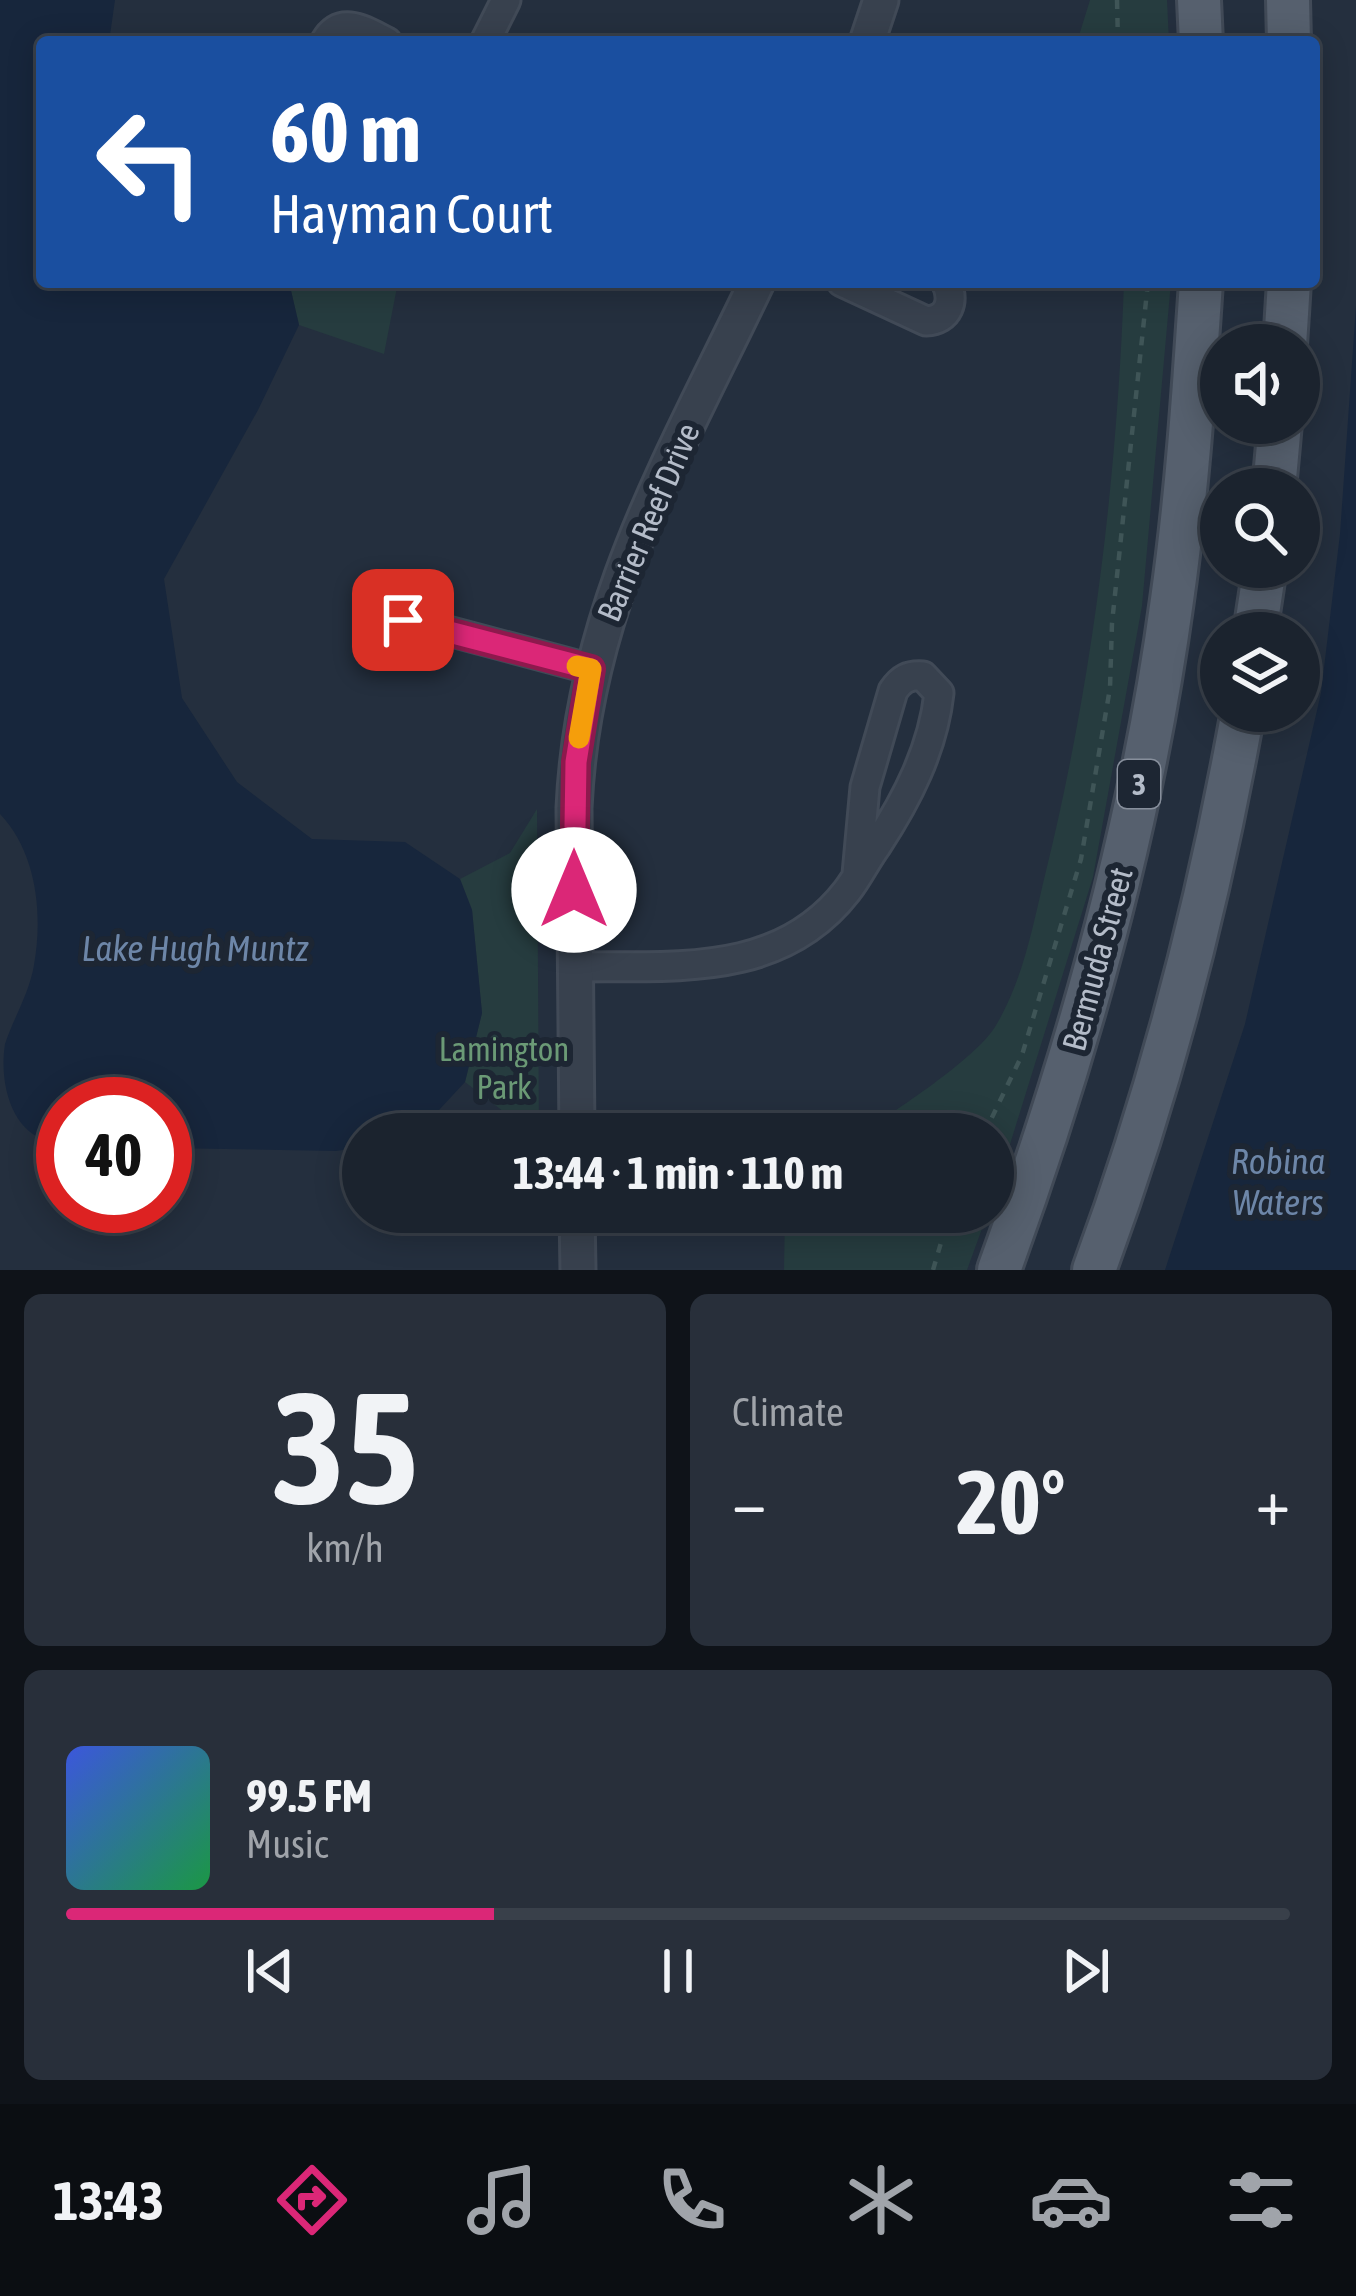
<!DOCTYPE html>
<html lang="en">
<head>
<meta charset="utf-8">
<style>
	:root { --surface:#1b232e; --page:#282f3a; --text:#f1f3f6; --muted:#a0a4aa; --line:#39404a; --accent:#db2777 }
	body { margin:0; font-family:"Asap Condensed",sans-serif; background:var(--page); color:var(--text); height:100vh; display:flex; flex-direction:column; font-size:45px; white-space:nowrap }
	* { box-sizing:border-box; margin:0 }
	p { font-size:39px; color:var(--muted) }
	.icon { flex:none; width:66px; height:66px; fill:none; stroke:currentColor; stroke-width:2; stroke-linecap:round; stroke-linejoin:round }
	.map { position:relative; height:1270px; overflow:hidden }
	.panel { display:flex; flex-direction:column; gap:24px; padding:24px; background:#0f1319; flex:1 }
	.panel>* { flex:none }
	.guide { position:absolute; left:36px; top:36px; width:1284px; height:252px; border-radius:12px; box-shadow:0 6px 30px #0003,0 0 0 3px var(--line); background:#1a4fa0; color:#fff; overflow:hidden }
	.controls { position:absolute; left:1200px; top:324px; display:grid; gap:24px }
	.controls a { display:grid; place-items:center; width:120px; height:120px; border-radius:50%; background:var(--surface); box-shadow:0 6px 30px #0003,0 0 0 3px var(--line); font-size:60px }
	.speed { position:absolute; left:36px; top:1077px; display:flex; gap:24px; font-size:60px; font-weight:700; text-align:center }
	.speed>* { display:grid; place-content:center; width:156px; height:156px; border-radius:50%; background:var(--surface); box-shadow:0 6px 30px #0003,0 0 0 3px var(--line); line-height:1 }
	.speed .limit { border:18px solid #d22; background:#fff; color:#111 }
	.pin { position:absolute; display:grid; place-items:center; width:102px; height:102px; color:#fff; margin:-51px; border-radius:24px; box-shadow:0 6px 18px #0006 }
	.me { position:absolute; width:132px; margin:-66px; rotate:0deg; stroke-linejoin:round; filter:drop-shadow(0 0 9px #0008) }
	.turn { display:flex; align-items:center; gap:42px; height:252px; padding:0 36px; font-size:54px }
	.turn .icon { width:156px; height:156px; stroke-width:2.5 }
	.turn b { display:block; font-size:84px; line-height:102px }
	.big { font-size:90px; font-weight:700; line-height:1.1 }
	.panel .widget { flex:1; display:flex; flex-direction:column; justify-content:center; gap:18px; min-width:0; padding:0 42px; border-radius:18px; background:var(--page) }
	.panel .dial { align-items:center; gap:0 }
	.dial b { font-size:156px; line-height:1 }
	.song { display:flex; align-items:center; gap:36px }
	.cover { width:144px; height:144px; border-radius:18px; background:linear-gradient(135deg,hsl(230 70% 55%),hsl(140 70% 35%)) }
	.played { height:12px; border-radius:6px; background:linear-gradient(90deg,var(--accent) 35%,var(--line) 35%) }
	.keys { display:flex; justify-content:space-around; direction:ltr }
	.heat { display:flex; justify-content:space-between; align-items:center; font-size:66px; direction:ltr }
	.panel .tiles { flex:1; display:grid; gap:24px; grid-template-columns:1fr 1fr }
	.widget:last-child { grid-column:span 2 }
	.trip { position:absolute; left:342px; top:1113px; width:672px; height:120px; border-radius:60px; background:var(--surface); box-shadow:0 6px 30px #0003,0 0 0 3px var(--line); font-weight:700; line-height:120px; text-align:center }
	.tabs { display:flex; height:192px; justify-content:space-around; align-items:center; background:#0b0e12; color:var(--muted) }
	.tabs .icon { width:84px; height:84px }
	.tabs .selected { color:var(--accent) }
	.tabs b { font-size:54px; color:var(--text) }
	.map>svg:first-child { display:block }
</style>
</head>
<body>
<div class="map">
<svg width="1356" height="1270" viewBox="0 0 1356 1270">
	<rect width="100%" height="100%" fill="#242f3e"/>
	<path fill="#263c3f" d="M 1090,0 L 1167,0 L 1169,42 L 1077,42 Z
		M 289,282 L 398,282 L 384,354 L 299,325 Z
		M 1124,282 L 1171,282 L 1142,606 L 1093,877 L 993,1199 L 993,1134 L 859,1134 C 893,1113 975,1059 995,1027 C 1024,979 1033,924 1046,871 C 1093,679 1117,479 1124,282 Z
		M 537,809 L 539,1134 L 533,1134 L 465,1082 L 482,1013 L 472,910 L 460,879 L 510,853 Z
		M 785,1212 L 988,1212 L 967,1270 L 784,1270 Z"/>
	<path fill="#17263c" d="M 0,0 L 115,0 L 109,42 L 42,42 L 42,282 L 289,282 L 299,325 L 258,410 L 164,579 L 182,698 L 237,782 L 312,839 L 405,842 L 460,879 L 472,910 L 482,1013 L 465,1082 L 439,1110 L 408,1129 L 397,1134 L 363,1134 L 363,1147 L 336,1151 L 165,1148 L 165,1104 L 63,1104 L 63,1144 C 55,1141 43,1140 36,1136 C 7,1119 0,1075 5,1044 C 14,1017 29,994 34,965 C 43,914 37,853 0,814 Z
		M 1356,306 L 1356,1270 L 1165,1270 L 1245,1024 L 1321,693 L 1340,534 Z"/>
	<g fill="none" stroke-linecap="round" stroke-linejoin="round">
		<defs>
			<path id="minor" d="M 325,42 C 341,14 365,31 387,42
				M 485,42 L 506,0
				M 842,282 L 926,321 C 949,320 955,301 946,282
				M 403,619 L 591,669
				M 575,967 C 672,965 779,979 847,891 C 858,877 866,860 877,845 C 907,799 933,749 939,693 L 923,676 C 908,675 901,679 893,691 L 865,787 L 857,874"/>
			<path id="tertiary" d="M 867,42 L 881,0
				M 577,1134 L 574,808 C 583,607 673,458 757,282
				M 577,1212 L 578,1270"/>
			<path id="primary" d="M 1199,0 L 1201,42
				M 1288,0 L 1289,42
				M 1285,345 L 1289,282
				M 1274,489 L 1280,423
				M 1255,633 L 1265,567
				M 999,1270 C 1078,1053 1141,829 1172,600 C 1187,495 1194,388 1201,282
				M 1094,1270 C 1161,1089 1209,901 1243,711"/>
		</defs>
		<use href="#minor" stroke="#414a57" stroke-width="33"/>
		<use href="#tertiary" stroke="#414a57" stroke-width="39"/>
		<use href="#primary" stroke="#414a57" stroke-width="48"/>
		<path stroke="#3f5557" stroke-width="4.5" stroke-dasharray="9 9" stroke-linecap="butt" d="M 1117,0 L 1118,42
			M 984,1134 L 1022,1055 L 1081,859 L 1110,688 L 1112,623 L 1148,282
			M 933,1270 L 950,1212"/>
		<use href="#minor" stroke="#38414e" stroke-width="27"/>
		<use href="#tertiary" stroke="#38414e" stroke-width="33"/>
		<use href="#primary" stroke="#56606e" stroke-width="42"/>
	</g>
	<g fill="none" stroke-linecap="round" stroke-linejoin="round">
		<defs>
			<path id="route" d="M 403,620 L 591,669 L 576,762 L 574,890"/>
		</defs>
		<use href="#route" stroke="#8e194d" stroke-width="30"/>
		<use href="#route" stroke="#db2777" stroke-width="21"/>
		<path stroke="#f59e0b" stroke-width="21" d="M 577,666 L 591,669 L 579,738"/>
	</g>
	<g text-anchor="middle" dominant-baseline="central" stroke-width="12" stroke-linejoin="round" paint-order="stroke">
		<rect fill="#1d2633" stroke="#878f9c" stroke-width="3" x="1118" y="760" width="42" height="48" rx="9"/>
		<g font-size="30" font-weight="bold" fill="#b4bcc9">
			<text x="1139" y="784">3</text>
		</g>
		<g font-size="33" fill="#b4bcc9" stroke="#1d2633">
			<text transform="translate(648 522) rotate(-67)">Barrier Reef Drive</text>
			<text transform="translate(1097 959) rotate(-75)">Bermuda Street</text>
		</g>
		<g font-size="33" fill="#6b9a76" stroke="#1d2633">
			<text x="504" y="1049">Lamington<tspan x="504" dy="38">Park</tspan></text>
		</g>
		<g font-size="36" font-style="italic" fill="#6d86a8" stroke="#1d2633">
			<text x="195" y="948">Lake Hugh Muntz</text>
			<text x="1278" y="1161">Robina<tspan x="1278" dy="41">Waters</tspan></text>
		</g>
	</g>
</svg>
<div class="controls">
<a><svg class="icon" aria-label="sound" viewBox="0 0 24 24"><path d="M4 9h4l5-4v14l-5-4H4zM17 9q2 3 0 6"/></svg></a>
<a><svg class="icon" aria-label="search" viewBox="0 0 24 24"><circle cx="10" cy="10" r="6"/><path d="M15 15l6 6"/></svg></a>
<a><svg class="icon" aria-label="layers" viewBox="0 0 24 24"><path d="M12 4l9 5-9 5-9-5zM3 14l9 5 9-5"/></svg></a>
</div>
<div class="speed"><div class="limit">40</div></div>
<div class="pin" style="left:403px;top:620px;background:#d93025"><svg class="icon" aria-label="arrive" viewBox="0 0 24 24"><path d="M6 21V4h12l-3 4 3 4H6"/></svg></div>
<svg class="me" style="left:574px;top:890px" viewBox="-20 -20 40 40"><circle r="19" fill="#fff"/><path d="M0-13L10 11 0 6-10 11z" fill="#db2777"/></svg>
<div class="trip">13:44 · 1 min · 110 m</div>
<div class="guide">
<div class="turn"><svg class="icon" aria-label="left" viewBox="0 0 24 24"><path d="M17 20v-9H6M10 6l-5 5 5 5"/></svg><div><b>60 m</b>Hayman Court</div></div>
</div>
</div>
<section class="panel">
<div class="tiles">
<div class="widget dial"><b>35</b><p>km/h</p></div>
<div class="widget"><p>Climate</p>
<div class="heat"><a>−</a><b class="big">20°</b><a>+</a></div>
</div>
<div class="widget">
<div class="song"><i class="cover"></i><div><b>99.5 FM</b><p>Music</p></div></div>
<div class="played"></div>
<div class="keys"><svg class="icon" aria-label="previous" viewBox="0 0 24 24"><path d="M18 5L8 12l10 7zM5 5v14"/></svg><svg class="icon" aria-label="pause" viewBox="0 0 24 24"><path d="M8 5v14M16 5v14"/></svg><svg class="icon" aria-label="next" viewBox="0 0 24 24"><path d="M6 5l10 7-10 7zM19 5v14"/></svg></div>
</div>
</div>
</section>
<nav class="tabs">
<b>13:43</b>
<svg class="icon selected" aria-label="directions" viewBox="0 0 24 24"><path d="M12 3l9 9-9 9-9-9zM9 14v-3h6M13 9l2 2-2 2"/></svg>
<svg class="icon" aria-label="music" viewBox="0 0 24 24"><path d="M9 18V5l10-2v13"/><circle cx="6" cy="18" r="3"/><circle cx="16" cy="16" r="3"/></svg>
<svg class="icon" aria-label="phone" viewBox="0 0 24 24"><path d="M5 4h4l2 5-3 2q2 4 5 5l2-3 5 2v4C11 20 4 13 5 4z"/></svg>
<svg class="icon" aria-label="climate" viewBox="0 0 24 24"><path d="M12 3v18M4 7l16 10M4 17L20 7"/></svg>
<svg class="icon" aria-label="car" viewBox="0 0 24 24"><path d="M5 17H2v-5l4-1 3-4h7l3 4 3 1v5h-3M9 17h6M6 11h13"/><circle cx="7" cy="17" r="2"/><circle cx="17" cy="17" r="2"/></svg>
<svg class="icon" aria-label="filters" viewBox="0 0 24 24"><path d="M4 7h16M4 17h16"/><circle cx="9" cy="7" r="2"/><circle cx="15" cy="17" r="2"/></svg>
</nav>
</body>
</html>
